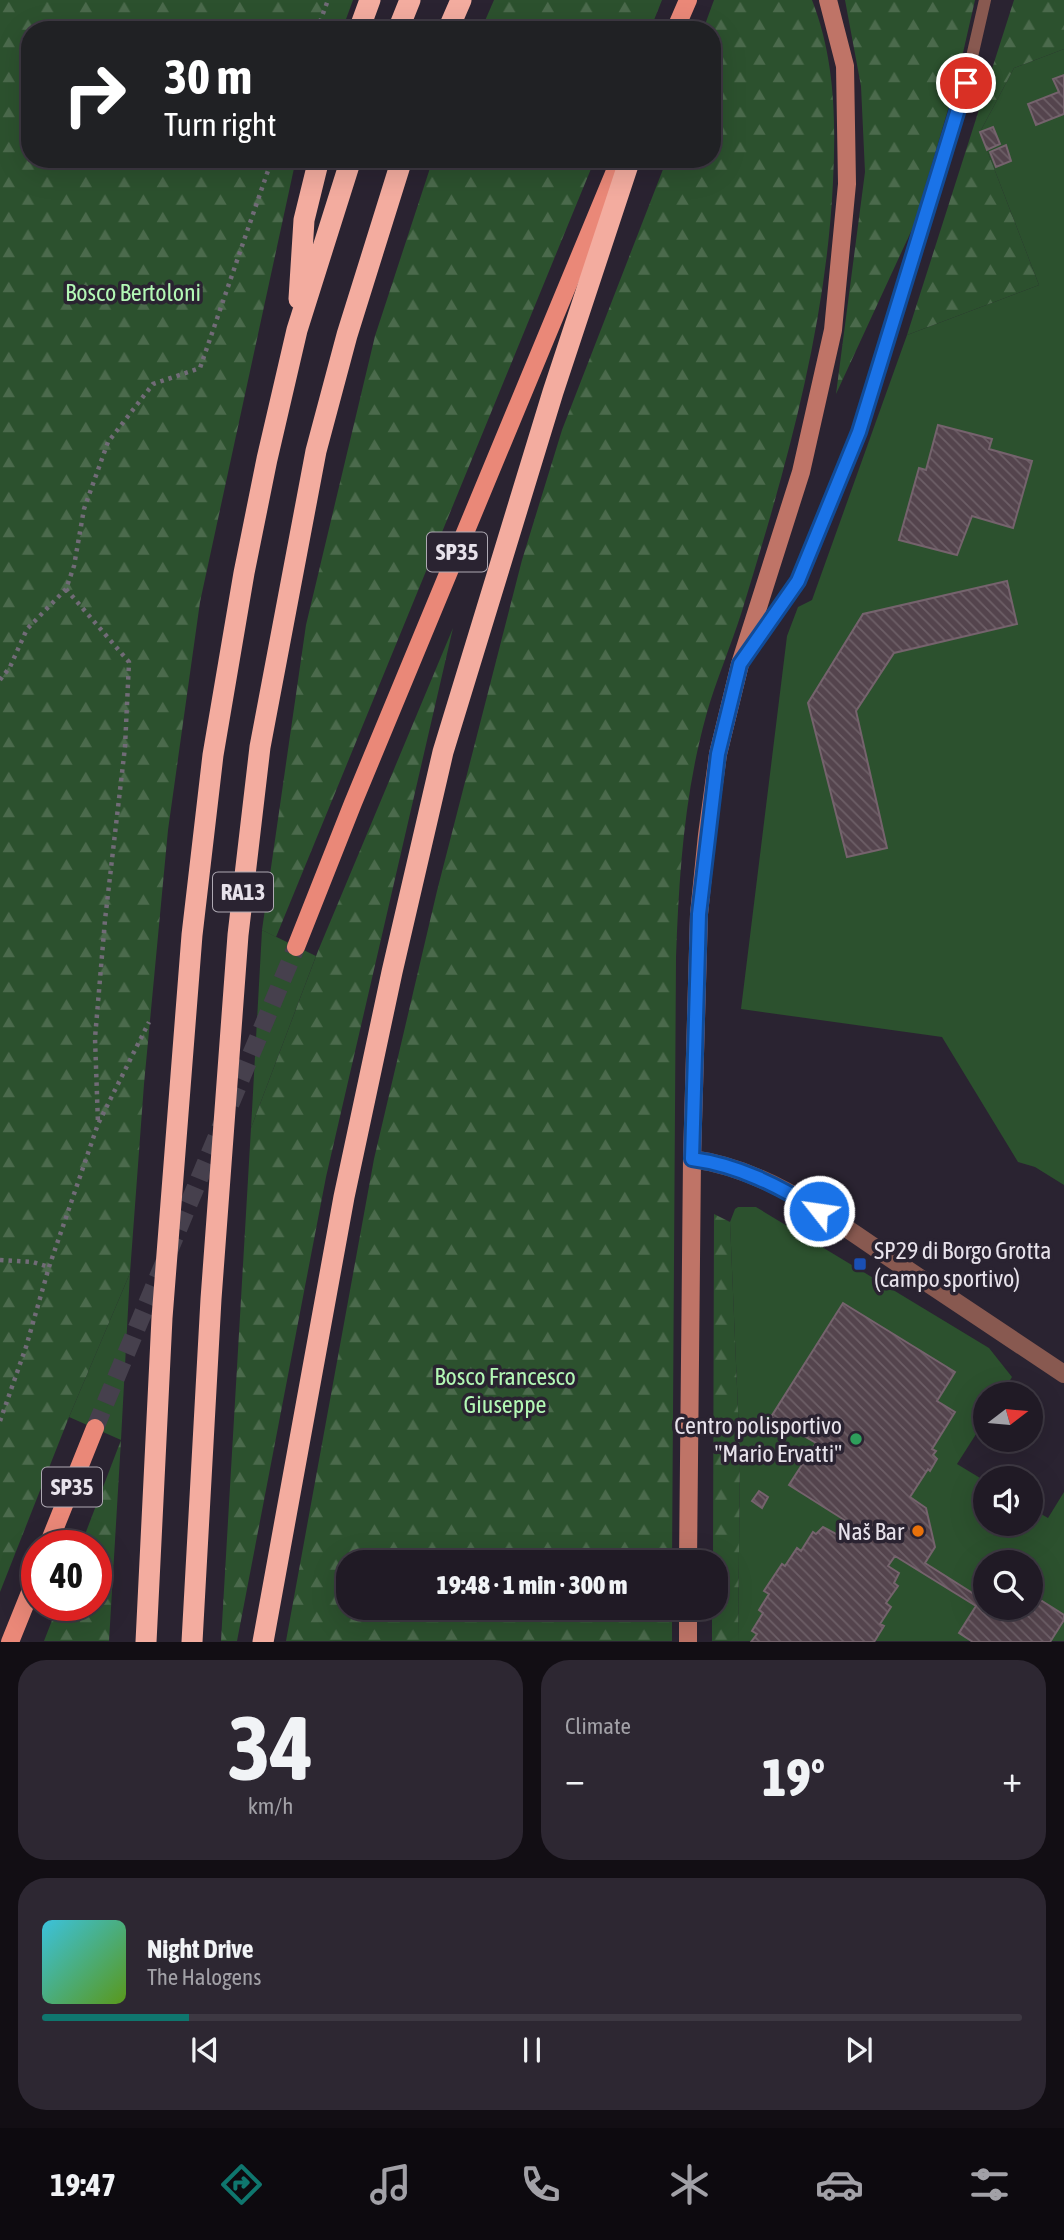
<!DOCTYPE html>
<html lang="en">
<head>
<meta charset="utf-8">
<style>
	:root { --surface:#201a25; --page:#2d2732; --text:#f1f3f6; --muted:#a2a1a7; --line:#3d3842; --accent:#0f766e }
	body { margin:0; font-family:"Asap Condensed",sans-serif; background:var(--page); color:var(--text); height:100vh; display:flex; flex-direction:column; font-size:26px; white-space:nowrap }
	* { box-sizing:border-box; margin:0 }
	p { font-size:23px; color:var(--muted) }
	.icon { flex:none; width:38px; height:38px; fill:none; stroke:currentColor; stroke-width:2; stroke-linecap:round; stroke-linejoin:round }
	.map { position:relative; height:1642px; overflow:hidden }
	.side { display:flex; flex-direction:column; gap:18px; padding:18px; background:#120e14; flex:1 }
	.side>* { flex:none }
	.guide { position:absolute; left:21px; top:21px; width:700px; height:147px; border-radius:28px; box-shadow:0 7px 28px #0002,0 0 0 2px var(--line); background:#202124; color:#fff; overflow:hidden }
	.needle { width:46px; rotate:74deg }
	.buttons { position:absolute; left:973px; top:1382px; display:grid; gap:14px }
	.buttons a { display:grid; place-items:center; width:70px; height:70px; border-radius:50%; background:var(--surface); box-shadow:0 7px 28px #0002,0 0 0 2px var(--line); font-size:35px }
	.speed { position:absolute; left:21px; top:1530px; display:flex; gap:14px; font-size:35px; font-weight:700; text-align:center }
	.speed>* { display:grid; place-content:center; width:91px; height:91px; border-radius:50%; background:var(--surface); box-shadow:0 7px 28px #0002,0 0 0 2px var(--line); line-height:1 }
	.speed .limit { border:10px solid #d22; background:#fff; color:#111 }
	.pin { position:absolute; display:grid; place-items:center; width:60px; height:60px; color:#fff; margin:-30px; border:4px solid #fff; border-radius:50%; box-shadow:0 2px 7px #0007 }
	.me { position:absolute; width:77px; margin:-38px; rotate:300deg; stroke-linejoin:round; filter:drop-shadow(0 0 5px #0008) }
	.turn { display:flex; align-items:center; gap:24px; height:147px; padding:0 28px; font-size:32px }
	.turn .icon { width:91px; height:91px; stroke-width:2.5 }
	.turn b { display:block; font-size:49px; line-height:60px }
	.big { font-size:52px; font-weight:800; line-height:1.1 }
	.side .card { flex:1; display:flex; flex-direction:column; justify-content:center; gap:10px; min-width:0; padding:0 24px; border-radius:28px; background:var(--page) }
	.side .dial { align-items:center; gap:0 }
	.dial b { font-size:91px; line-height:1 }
	.song { display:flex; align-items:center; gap:21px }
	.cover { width:84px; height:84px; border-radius:10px; background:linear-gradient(135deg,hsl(190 70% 55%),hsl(90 70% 35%)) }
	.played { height:7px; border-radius:4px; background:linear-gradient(90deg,var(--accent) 15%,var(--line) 15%) }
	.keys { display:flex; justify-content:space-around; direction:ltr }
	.heat { display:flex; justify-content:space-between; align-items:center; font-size:38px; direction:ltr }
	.side .tiles { flex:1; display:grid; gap:18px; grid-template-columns:1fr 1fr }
	.card:last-child { grid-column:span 2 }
	.trip { position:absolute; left:336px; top:1550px; width:392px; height:70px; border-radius:28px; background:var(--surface); box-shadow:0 7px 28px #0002,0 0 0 2px var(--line); font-weight:800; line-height:70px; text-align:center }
	.tab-bar { display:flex; height:112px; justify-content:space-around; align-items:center; background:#0d0a0f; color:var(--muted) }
	.tab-bar .icon { width:49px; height:49px }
	.tab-bar .active { color:var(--accent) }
	.tab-bar b { font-size:32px; color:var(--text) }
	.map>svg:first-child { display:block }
</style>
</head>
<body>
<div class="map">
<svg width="1064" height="1642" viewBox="0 0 1064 1642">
	<defs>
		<pattern id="forest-firs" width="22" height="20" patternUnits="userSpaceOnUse" patternTransform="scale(1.75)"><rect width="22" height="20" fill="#2c512e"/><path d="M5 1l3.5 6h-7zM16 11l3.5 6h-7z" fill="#4b6a4c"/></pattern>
		<pattern id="building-back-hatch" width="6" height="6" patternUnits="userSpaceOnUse" patternTransform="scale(1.75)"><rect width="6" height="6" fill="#54444d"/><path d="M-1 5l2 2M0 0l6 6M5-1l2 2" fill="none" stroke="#6d5f67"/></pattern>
	</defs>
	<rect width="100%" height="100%" fill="#2a2331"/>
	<path fill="#2c512e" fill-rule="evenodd" d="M 1064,49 L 1064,1185 L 1035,1167 L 1018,1162 L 942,1037 L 741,1009 L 787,636 L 798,607 L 812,600 L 907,335 L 1039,285 L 980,132 L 1014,68 Z
		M 262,930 L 316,956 L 251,1128 Z
		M 738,1207 L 756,1207 L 989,1348 L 1012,1377 L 1001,1395 L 985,1395 L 985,1420 L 957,1464 L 985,1481 L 985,1524 L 1031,1524 L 1031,1508 L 1048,1518 L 1064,1492 L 1064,1641 L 738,1641 L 740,1458 L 730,1222 L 735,1209 ZM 985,1563 L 1031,1563 L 1031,1608 L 985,1608 Z
		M 130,1273 L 121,1440 L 69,1417 Z"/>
	<path fill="url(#forest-firs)" d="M 0,0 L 353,0 L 342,30 L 30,30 L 30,159 L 296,159 L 200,602 L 168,830 L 144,1084 L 130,1273 L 69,1417 L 0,1592 Z
		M 494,0 L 662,0 L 650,30 L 481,30 Z
		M 714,0 L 812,0 C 835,59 836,120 833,182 C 826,329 785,471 742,611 C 731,646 716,680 706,716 C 684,795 679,876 676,957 L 672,1563 L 348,1563 L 348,1608 L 672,1608 L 672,1641 L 286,1641 L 374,1159 L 437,891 L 522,560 L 562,430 L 667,159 L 712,159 L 712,30 L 703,30 Z
		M 845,0 L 975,0 L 957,79 L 914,225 L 836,394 L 865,172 L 861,86 Z
		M 1014,0 L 1064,0 L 1064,49 L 1014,68 L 980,132 L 1039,285 L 907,335 Z
		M 433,159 L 595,159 L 276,937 L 262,930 L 306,625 L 375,336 Z
		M 453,628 L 326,1177 L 237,1641 L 221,1641 L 251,1128 L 318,951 Z
		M 714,1214 L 730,1222 L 740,1458 L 738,1641 L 712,1641 L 712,1608 L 716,1608 L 716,1563 L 713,1563 Z
		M 121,1440 L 109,1641 L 44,1641 L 58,1605 L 96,1605 L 96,1545 L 81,1545 Z"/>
	<path fill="url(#building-back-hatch)" stroke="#75636d" stroke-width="2" d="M 1064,75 L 1064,114 L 1036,125 L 1028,104 L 1059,92 L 1053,79 Z
		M 993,127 L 1000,144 L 987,150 L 980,132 Z
		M 1006,145 L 1011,161 L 996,167 L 990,152 Z
		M 938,425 L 992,439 L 989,449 L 1032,461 L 1013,528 L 972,516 L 957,555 L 899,540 L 919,468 L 926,470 Z
		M 1007,581 L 1017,624 L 894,653 L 856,711 L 887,848 L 847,857 L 808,703 L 863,614 Z
		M 843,1303 L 955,1372 L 937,1401 L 955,1412 L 932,1449 L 936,1451 L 933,1455 L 937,1459 L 930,1471 L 928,1469 L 910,1497 L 926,1508 L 935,1547 L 925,1563 L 982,1599 L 985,1594 L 985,1608 L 1031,1608 L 1031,1594 L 1064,1615 L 1064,1620 L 1050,1642 L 973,1642 L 959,1633 L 976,1606 L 895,1556 L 888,1566 L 899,1573 L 894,1583 L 898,1586 L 886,1603 L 891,1607 L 880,1624 L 884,1626 L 874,1642 L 751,1642 L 757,1634 L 752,1631 L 763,1613 L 759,1610 L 769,1594 L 764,1591 L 782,1564 L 785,1566 L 797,1548 L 801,1551 L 813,1532 L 816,1534 L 823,1527 L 838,1535 L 846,1521 L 789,1485 L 816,1443 L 771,1417 Z
		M 759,1491 L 768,1497 L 762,1508 L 752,1501 Z"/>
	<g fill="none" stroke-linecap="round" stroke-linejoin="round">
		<path stroke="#46404d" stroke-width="18" stroke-dasharray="18 9" stroke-linecap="butt" d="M 95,1428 L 296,947"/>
		<path stroke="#716b77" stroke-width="4.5" stroke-dasharray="3.5 5" stroke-linecap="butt" d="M 317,30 L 328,0
			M 66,589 L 129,662 L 125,747 L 105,920 L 95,1038 L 98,1124
			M 0,680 L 10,667 L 27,629 L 66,589 L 74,566 L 84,509 L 108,442 L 153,384 L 200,368 L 272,159
			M 0,1260 L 33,1262 L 49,1267
			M 0,1421 L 26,1347 L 49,1267 L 98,1124 L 149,1022"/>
		<path stroke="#885950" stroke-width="12" d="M 748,654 L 798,581 L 859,432 L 966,83 L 985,0"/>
		<path stroke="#885950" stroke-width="18" d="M 692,1159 C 770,1169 836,1222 899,1264 C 954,1301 1009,1337 1064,1374"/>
		<path stroke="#bf7467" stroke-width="18" d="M 688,1563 L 692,1159 L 699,914 L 707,835 L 718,754 L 740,664 L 801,472 L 833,330 L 847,184 L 845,66 L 828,0
			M 688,1642 L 688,1608"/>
		<path stroke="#ea8878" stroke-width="18" d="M 675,30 L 688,0
			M 296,947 L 353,803 L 620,159
			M 48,1545 L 95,1428
			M 10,1642 L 37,1575"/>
		<path stroke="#f3ac9f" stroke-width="21" d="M 359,30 L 370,0
			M 398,30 L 410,0
			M 448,30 L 461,0
			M 299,299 L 304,220 L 319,159
			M 146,1642 L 162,1318 L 192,935 L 213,755 L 244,573 L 267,459 L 297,330 L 351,159
			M 192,1642 L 211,1299 L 238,935 L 260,747 L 316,451 L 347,335 L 402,159
			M 263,1642 L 344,1197 L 392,972 L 443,752 L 553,392 L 630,159"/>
	</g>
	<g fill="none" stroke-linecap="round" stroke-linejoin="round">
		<defs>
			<path id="route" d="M 819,1211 C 779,1186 738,1165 692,1159 L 699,914 L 718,754 L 740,664 L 798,581 L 859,432 L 966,83"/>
		</defs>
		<use href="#route" stroke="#114b97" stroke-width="18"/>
		<use href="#route" stroke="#1a73e8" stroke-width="12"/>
	</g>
	<rect fill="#1a4fb4" stroke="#2a2331" stroke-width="2.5" x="853" y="1257" width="14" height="14" rx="3.5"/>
	<circle fill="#2e9e5b" stroke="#2a2331" stroke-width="2.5" cx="856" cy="1439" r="7"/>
	<circle fill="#e8710a" stroke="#2a2331" stroke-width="2.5" cx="918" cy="1531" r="7"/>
	<g text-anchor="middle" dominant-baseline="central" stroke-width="7" stroke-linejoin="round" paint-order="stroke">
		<g fill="#2a2331" stroke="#aea9b3" stroke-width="2">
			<rect x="427" y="532.5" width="60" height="39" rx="5"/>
			<rect x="213" y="872.5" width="60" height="39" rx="5"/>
			<rect x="42" y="1467.5" width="60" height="39" rx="5"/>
		</g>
		<g font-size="23" font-weight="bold" fill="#e7e2eb">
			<text x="457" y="552">SP35</text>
			<text x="243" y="892">RA13</text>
			<text x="72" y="1487">SP35</text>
		</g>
		<g font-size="24" fill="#b3f8b5" stroke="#2a2331">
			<text x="133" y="292">Bosco Bertoloni</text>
			<text x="505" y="1376">Bosco Francesco<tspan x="505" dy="28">Giuseppe</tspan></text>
		</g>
		<g font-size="24" fill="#e7e2eb" stroke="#2a2331" text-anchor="end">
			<text x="874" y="1250" text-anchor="start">SP29 di Borgo Grotta<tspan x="874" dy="28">(campo sportivo)</tspan></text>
			<text x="842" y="1425">Centro polisportivo<tspan x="842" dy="28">"Mario Ervatti"</tspan></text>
			<text x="904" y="1531">Naš Bar</text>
		</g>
	</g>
</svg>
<div class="buttons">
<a><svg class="needle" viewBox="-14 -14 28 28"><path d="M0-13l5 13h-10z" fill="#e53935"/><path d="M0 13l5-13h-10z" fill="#a2a1a7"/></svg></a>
<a><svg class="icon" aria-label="sound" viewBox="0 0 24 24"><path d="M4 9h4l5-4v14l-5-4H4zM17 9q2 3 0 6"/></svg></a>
<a><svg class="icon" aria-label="search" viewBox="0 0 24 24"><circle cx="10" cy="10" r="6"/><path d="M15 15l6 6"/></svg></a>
</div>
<div class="speed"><div class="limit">40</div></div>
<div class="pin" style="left:966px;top:83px;background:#d93025"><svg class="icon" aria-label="arrive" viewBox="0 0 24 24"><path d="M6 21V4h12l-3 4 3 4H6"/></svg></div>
<svg class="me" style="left:819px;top:1211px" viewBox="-20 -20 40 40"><circle r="17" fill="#1a73e8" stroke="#fff" stroke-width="3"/><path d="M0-11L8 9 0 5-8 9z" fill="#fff"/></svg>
<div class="trip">19:48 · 1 min · 300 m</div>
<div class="guide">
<div class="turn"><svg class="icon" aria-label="right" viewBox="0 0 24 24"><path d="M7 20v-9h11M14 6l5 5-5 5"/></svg><div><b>30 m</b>Turn right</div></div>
</div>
</div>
<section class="side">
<div class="tiles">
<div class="card dial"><b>34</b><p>km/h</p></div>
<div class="card"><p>Climate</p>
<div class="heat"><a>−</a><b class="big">19°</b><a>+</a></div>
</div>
<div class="card">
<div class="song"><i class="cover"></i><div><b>Night Drive</b><p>The Halogens</p></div></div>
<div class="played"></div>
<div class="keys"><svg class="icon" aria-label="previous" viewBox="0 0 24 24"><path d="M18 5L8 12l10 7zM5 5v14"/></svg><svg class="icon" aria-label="pause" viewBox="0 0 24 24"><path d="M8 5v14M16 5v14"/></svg><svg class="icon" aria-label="next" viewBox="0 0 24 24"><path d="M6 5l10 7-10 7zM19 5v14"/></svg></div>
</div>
</div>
</section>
<nav class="tab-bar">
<b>19:47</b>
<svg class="icon active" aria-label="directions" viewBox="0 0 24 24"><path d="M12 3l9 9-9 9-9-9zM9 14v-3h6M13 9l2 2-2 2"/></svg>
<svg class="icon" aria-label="music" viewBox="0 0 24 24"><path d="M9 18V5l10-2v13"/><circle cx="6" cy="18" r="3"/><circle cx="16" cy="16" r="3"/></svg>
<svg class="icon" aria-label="phone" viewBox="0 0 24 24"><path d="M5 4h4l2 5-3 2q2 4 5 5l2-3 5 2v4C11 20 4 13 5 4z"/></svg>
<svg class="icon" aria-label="climate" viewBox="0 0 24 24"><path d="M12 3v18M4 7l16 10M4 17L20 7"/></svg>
<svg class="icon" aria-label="car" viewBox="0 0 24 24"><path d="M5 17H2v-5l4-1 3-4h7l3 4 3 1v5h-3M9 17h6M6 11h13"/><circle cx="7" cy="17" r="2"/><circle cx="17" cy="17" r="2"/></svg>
<svg class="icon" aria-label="filters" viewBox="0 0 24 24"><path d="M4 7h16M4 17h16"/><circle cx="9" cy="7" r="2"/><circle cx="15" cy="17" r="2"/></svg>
</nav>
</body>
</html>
